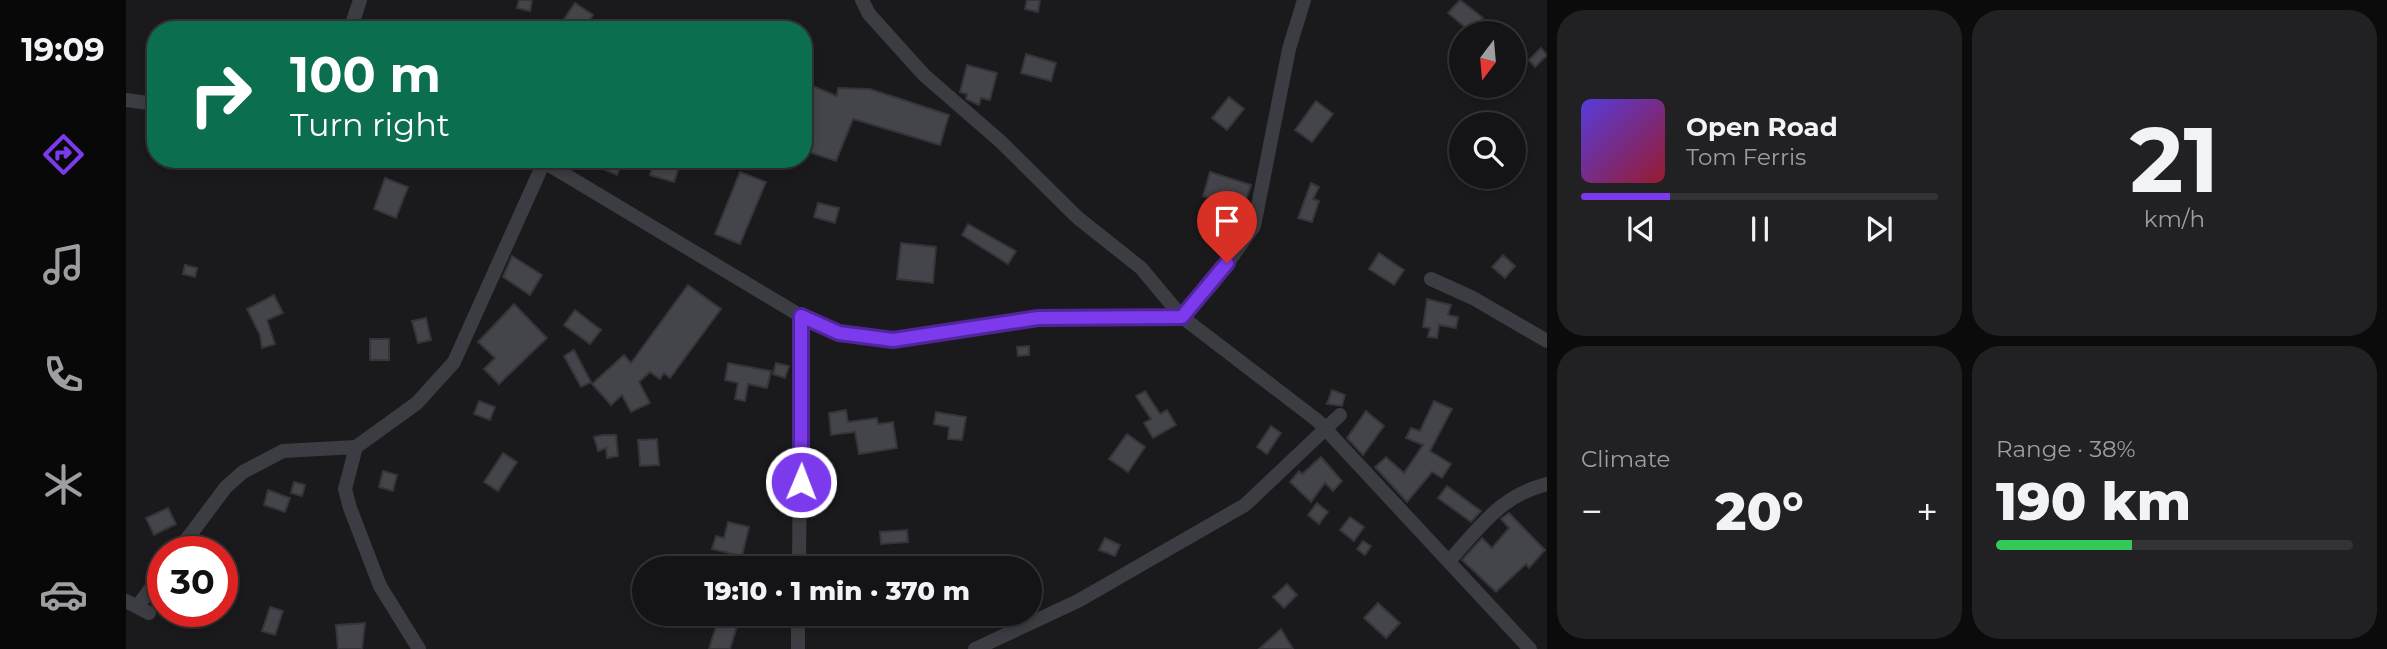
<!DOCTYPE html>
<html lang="en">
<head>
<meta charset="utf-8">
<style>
	:root { --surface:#141416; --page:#212123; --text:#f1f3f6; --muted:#9d9ea1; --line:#333335; --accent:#7c3aed }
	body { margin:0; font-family:Montserrat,sans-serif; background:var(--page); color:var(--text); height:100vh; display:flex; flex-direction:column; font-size:26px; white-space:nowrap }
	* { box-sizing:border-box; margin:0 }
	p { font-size:23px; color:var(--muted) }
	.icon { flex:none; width:38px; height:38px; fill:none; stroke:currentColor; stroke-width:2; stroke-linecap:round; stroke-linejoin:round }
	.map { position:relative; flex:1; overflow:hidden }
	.sheet { display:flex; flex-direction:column; gap:10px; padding:10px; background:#0b0b0c; width:840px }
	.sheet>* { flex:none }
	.hud { position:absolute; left:21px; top:21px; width:665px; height:147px; border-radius:28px; box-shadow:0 4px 10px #0003,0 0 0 2px var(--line); background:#0b6e4f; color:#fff; overflow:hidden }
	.needle { width:46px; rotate:196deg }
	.controls { position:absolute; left:1323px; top:21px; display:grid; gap:14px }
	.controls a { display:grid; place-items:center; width:77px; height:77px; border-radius:50%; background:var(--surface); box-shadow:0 4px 10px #0003,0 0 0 2px var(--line); font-size:35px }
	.speed { position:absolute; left:21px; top:536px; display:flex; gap:14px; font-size:35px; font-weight:700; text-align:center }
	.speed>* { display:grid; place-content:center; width:91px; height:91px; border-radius:50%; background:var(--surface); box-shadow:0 4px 10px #0003,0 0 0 2px var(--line); line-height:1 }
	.speed .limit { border:10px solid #d22; background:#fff; color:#111 }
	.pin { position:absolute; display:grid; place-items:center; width:60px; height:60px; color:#fff; margin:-72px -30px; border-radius:50% 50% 50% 0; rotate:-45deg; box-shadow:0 0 7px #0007 }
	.pin .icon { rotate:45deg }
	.me { position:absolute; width:77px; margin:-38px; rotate:1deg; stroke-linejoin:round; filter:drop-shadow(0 0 5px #0008) }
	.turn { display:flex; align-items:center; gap:24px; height:147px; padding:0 28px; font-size:32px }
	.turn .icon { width:91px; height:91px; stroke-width:2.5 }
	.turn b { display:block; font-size:49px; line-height:60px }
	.big { font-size:52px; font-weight:800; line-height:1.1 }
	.sheet .tile { flex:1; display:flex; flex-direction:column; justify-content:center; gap:10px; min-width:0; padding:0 24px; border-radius:28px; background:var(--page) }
	.sheet .dial { align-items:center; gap:0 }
	.dial b { font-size:91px; line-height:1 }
	.song { display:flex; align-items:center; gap:21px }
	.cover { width:84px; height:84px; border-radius:10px; background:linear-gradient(135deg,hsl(250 70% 55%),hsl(350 70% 35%)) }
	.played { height:7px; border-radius:4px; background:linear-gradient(90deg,var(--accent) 25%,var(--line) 25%) }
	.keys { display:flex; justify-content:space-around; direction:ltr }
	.heat { display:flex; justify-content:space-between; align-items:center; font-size:38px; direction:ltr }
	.charge { height:10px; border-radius:5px; background:linear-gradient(90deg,#34c759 38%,var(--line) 0) }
	.sheet .tiles { flex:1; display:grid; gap:10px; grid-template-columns:repeat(2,1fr) }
	.trip { position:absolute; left:506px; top:556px; width:410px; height:70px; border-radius:35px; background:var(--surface); box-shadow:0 4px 10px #0003,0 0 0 2px var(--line); font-weight:800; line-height:70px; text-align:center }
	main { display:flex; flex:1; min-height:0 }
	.menu { display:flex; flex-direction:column; width:126px; justify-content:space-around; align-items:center; background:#080809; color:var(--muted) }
	.menu .icon { width:49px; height:49px }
	.menu .selected { color:var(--accent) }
	.menu b { font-size:32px; color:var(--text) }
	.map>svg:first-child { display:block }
</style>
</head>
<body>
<main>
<nav class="menu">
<b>19:09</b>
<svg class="icon selected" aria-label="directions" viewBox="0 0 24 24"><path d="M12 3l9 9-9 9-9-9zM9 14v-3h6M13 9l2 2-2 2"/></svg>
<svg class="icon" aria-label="music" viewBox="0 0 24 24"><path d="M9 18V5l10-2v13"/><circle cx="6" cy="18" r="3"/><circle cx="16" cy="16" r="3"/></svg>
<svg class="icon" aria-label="phone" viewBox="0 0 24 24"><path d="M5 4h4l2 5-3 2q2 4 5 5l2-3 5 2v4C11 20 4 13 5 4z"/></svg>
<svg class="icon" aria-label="climate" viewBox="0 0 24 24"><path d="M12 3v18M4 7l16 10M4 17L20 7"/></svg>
<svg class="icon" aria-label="car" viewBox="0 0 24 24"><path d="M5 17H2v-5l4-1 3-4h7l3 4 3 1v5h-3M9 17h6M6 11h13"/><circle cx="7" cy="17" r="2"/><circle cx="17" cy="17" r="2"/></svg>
</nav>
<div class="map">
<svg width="1421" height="649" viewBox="0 0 1421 649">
	<rect width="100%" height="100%" fill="#1a1a1d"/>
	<path fill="#44454a" stroke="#343439" stroke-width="2" d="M 393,0 L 406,0 L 404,11 L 391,8 Z
		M 901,0 L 914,0 L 912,12 L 899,9 Z
		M 1334,0 L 1357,18 L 1345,32 L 1322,13 Z
		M 449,3 L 467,15 L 456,30 L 450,30 L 437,21 Z
		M 1415,48 L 1421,55 L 1409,67 L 1403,60 Z
		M 900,54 L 930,63 L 925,81 L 895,73 Z
		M 841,65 L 871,73 L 864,100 L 855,98 L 853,105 L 840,99 L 841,94 L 834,92 Z
		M 677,82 L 711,96 L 712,88 L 744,89 L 823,115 L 814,145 L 727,119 L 710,161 L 677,150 L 677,117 L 681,106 L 677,104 Z
		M 1103,97 L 1118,109 L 1101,130 L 1086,118 Z
		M 1190,101 L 1207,114 L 1186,142 L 1169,130 Z
		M 453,159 L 497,159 L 491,175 Z
		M 529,160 L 553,167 L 548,182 L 524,175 Z
		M 614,172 L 640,182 L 614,244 L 589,234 Z
		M 1084,172 L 1125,185 L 1117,209 L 1077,196 Z
		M 259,178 L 282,187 L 270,218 L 248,209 Z
		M 1185,183 L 1193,187 L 1187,199 L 1193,201 L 1186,222 L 1172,218 Z
		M 692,203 L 713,208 L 709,223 L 688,217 Z
		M 842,224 L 890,251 L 882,264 L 836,235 Z
		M 775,243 L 810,247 L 807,283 L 771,279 Z
		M 1253,253 L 1278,270 L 1268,285 L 1243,269 Z
		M 1377,255 L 1389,266 L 1379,278 L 1366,267 Z
		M 386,256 L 416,275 L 404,295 L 377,277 Z
		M 59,265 L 71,268 L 69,277 L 57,274 Z
		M 562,285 L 595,309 L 544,378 L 538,373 L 534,379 L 524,372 L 513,382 L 524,403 L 505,412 L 496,395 L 485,405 L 466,384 L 498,355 L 505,363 Z
		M 148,295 L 157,313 L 141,320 L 149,344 L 136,348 L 134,335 L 121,309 Z
		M 1301,299 L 1325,305 L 1322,315 L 1332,317 L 1330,328 L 1313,325 L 1311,338 L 1302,337 L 1304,328 L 1297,327 Z
		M 388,304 L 421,338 L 373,384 L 358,369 L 369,358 L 352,342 Z
		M 449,310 L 475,330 L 464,344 L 438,325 Z
		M 300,318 L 305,340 L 292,343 L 286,321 Z
		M 244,339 L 263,339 L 263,360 L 244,360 Z
		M 903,346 L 903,355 L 892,356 L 891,347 Z
		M 448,350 L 465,382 L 455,387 L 438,356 Z
		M 602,363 L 645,371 L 641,388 L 622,384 L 619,401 L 609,399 L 612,383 L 599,380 Z
		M 650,363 L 663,366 L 659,378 L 647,374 Z
		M 1206,390 L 1219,395 L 1216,406 L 1201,404 Z
		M 1019,391 L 1034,414 L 1041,410 L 1050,425 L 1027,438 L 1018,423 L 1025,419 L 1010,396 Z
		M 353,401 L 369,407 L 364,420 L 348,414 Z
		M 1308,401 L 1326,409 L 1304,451 L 1325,464 L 1316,478 L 1306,472 L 1281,502 L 1249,467 L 1260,457 L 1278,473 L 1297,445 L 1280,438 L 1285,428 L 1294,431 Z
		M 720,410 L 722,422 L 751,418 L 752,424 L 767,422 L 771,448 L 733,454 L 729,432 L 705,435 L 703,413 Z
		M 1240,411 L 1258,426 L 1237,455 L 1221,438 Z
		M 810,412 L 840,417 L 836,440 L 822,439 L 823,427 L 808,424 Z
		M 1145,426 L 1155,433 L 1141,454 L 1131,447 Z
		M 1001,434 L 1019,447 L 1002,472 L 983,459 Z
		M 476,435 L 490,435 L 492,456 L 481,458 L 480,448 L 472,451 L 468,437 Z
		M 531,439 L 533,465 L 514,466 L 512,440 Z
		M 377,453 L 391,462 L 372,491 L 358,482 Z
		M 1195,457 L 1216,481 L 1207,491 L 1199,483 L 1185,502 L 1164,482 L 1173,471 L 1176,474 Z
		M 257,471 L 271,475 L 267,491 L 253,487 Z
		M 168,482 L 179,485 L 176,496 L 165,493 Z
		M 1321,486 L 1355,511 L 1345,522 L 1312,498 Z
		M 142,490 L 164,498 L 159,512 L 138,505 Z
		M 1191,503 L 1202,512 L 1193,524 L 1182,515 Z
		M 42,508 L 50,524 L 28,535 L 20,518 Z
		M 1383,513 L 1419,550 L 1403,568 L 1400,564 L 1370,592 L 1336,560 L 1356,538 L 1366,548 L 1383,528 L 1375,519 Z
		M 1224,517 L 1238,527 L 1228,541 L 1214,530 Z
		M 602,522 L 623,527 L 616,556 L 586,549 L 590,536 L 598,538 Z
		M 781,530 L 782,542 L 755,544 L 754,532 Z
		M 979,538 L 994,545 L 989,556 L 973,550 Z
		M 1237,541 L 1245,546 L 1239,555 L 1231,549 Z
		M 862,559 L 862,569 L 829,569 L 829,562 Z
		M 1161,584 L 1171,595 L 1158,608 L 1147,597 Z
		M 1252,603 L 1274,623 L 1260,638 L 1238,618 Z
		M 144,607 L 157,611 L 149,635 L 136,631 Z
		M 592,620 L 611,626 L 604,649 L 583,649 Z
		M 239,623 L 236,649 L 212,649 L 210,625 Z
		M 1155,629 L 1167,649 L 1133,649 Z"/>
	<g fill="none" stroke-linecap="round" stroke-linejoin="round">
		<path stroke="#3b3d42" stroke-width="14" d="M 736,0 L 743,14 L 798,75 L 874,141 L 952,218 L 1015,268 L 1056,317 L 1192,421 L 1404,649
			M 224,30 L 234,0
			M 0,100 L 30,104
			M 401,159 L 418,162 L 675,316 L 713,333 L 767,340 L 912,318 L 1056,317 L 1088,282 L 1128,226 L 1163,49 L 1178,0
			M 1305,279 L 1347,298 L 1421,341
			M 230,447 L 219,489 L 224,508 L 254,586 L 293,649
			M 52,551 L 100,487 L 117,472 L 157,451 L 230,447 L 291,403 L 328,362 L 418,162
			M 1323,561 C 1354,527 1374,496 1421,484
			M 673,569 L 675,316
			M 0,601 L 23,613
			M 11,607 L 37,572
			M 672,649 L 672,614
			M 849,649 L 952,601 L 1119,505 L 1214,415"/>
	</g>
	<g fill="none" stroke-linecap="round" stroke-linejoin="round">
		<defs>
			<path id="route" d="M 675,482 L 675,316 L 713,333 L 767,340 L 912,318 L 1056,317 L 1101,263"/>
		</defs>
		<use href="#route" stroke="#51269a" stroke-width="18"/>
		<use href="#route" stroke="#7c3aed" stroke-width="12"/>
	</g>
</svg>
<div class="controls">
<a><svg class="needle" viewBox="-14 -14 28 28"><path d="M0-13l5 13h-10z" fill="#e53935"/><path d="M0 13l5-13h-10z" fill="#9d9ea1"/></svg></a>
<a><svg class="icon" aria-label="search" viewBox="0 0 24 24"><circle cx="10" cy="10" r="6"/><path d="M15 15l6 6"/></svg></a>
</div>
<div class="speed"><div class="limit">30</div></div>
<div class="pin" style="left:1101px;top:263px;background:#d93025"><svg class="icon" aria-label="arrive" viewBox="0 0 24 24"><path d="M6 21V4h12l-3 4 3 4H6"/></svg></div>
<svg class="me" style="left:675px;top:482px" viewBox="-20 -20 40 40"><circle r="17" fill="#7c3aed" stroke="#fff" stroke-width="3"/><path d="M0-11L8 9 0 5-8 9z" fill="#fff"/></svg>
<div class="trip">19:10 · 1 min · 370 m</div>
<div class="hud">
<div class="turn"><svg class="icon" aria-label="right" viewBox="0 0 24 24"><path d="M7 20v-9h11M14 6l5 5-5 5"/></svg><div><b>100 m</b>Turn right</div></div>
</div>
</div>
<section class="sheet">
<div class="tiles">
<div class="tile">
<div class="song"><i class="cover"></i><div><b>Open Road</b><p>Tom Ferris</p></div></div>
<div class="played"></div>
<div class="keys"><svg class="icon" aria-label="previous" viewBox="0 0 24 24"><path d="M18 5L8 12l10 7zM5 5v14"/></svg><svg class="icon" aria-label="pause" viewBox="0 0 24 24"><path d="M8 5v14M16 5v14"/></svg><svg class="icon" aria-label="next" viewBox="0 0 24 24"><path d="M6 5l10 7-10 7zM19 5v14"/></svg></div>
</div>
<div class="tile dial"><b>21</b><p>km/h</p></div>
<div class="tile"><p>Climate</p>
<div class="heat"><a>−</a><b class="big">20°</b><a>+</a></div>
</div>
<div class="tile"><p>Range · 38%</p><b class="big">190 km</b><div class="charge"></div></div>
</div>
</section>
</main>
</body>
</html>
